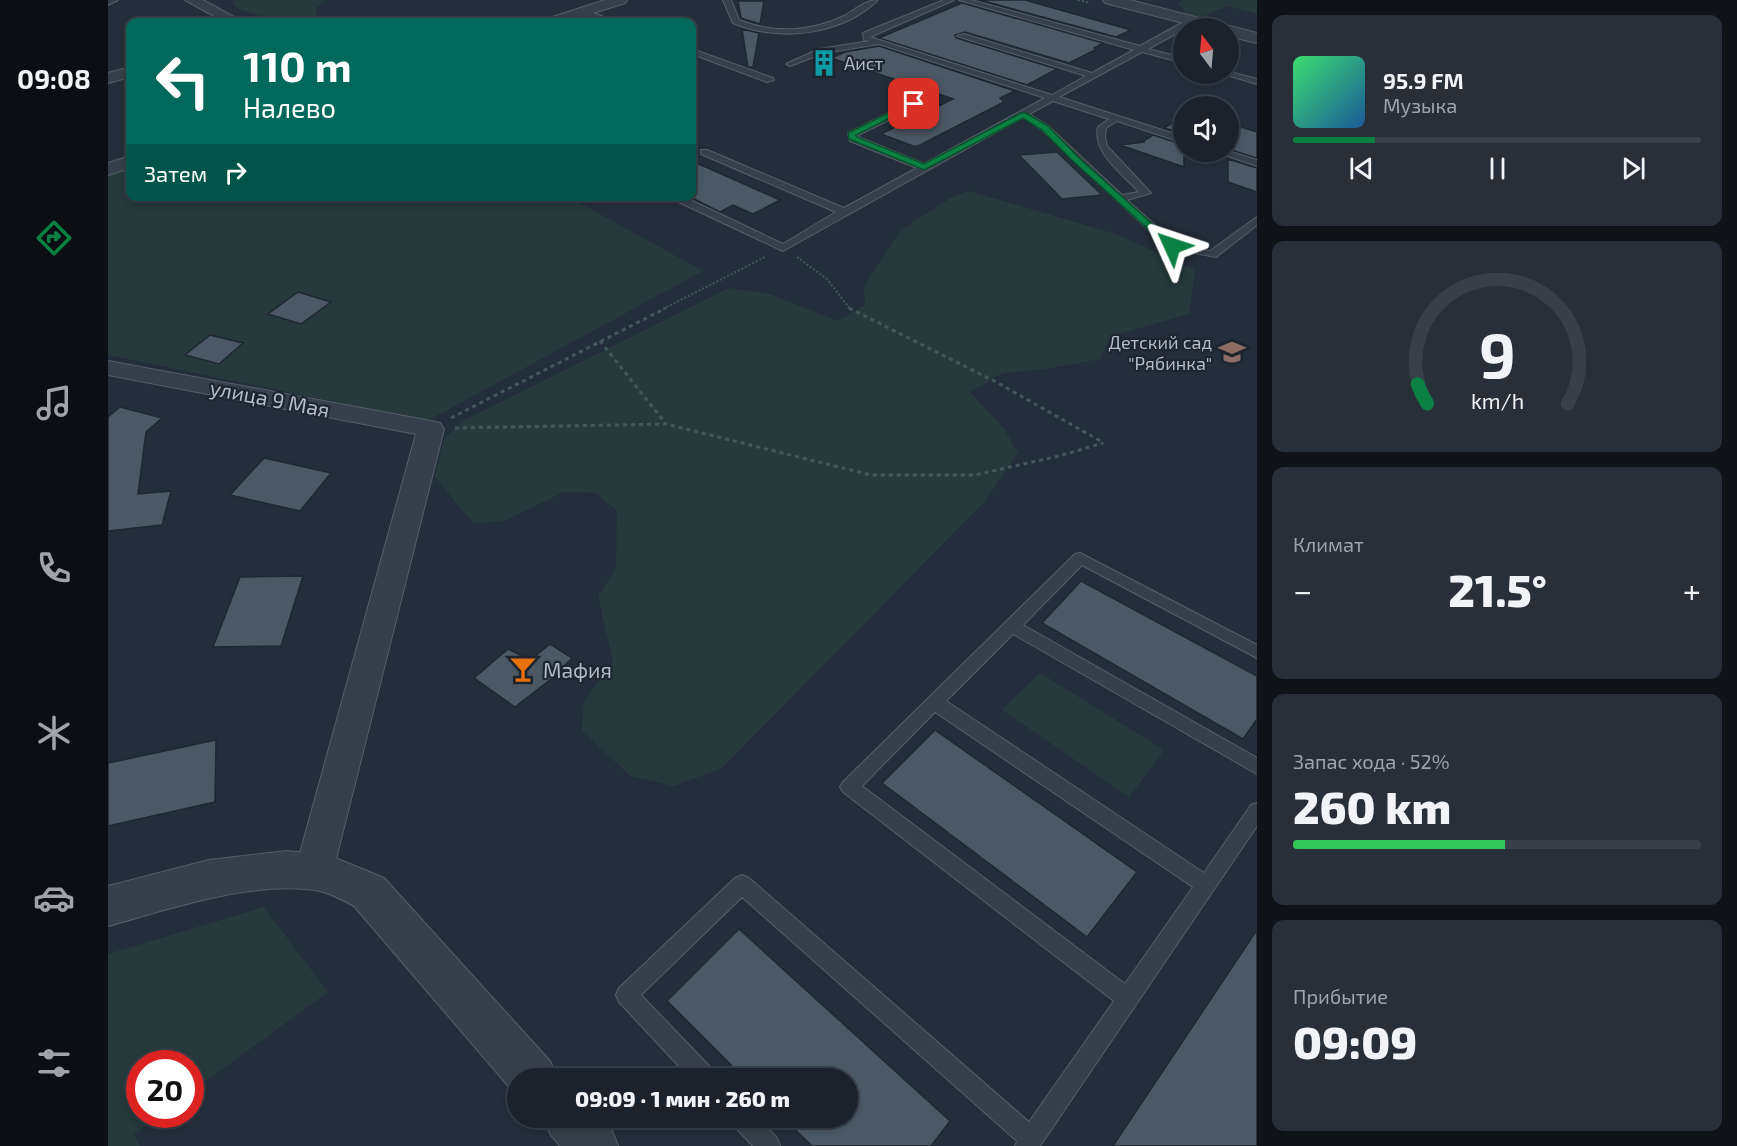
<!DOCTYPE html>
<html lang="ru">
<head>
<meta charset="utf-8">
<style>
	:root { --surface:#1b222c; --page:#282f38; --text:#f1f3f6; --muted:#a0a4a9; --line:#393f48; --accent:#0b8043 }
	body { margin:0; font-family:"Exo 2",sans-serif; background:var(--page); color:var(--text); height:100vh; display:flex; flex-direction:column; font-size:22px; white-space:nowrap }
	* { box-sizing:border-box; margin:0 }
	p { font-size:20px; color:var(--muted) }
	.icon { flex:none; width:33px; height:33px; fill:none; stroke:currentColor; stroke-width:2; stroke-linecap:round; stroke-linejoin:round }
	.map { position:relative; flex:1; overflow:hidden }
	.side { display:flex; flex-direction:column; gap:15px; padding:15px; background:#0f1318; width:480px }
	.side>* { flex:none }
	.banner { position:absolute; left:18px; top:18px; width:570px; height:183px; border-radius:12px; box-shadow:0 3px 9px #0003,0 0 0 2px var(--line); background:#00695c; color:#fff; overflow:hidden }
	.needle { width:39px; rotate:344deg }
	.tools { position:absolute; left:1065px; top:18px; display:grid; gap:12px }
	.tools a { display:grid; place-items:center; width:66px; height:66px; border-radius:50%; background:var(--surface); box-shadow:0 3px 9px #0003,0 0 0 2px var(--line); font-size:30px }
	.speed { position:absolute; left:18px; top:1050px; display:flex; gap:12px; font-size:30px; font-weight:700; text-align:center }
	.speed>* { display:grid; place-content:center; width:78px; height:78px; border-radius:50%; background:var(--surface); box-shadow:0 3px 9px #0003,0 0 0 2px var(--line); line-height:1 }
	.speed .limit { border:9px solid #d22; background:#fff; color:#111 }
	.pin { position:absolute; display:grid; place-items:center; width:51px; height:51px; color:#fff; margin:-26px; border-radius:12px; box-shadow:0 3px 9px #0006 }
	.me { position:absolute; width:66px; margin:-33px; rotate:312deg; stroke-linejoin:round; filter:drop-shadow(0 0 4px #0008) }
	.turn { display:flex; align-items:center; gap:21px; height:126px; padding:0 18px; font-size:27px }
	.turn .icon { width:78px; height:78px; stroke-width:2.5 }
	.turn b { display:block; font-size:42px; line-height:51px }
	.then { display:flex; align-items:center; height:57px; padding:0 18px; background:#0003; gap:12px; font-size:22px }
	.big { font-size:45px; font-weight:800; line-height:1.1 }
	.side .tile { flex:1; display:flex; flex-direction:column; justify-content:center; gap:9px; min-width:0; padding:0 21px; border-radius:12px; background:var(--page) }
	.side .dial { align-items:center; gap:0 }
	.dial svg { height:156px; overflow:visible; fill:none; stroke:var(--line); stroke-width:7; stroke-linecap:round; text-anchor:middle }
	.dial text { fill:var(--text); stroke:none }
	.song { display:flex; align-items:center; gap:18px }
	.cover { width:72px; height:72px; border-radius:9px; background:linear-gradient(135deg,hsl(140 70% 55%),hsl(210 70% 35%)) }
	.played { height:6px; border-radius:3px; background:linear-gradient(90deg,var(--accent) 20%,var(--line) 20%) }
	.keys { display:flex; justify-content:space-around; direction:ltr }
	.heat { display:flex; justify-content:space-between; align-items:center; font-size:33px; direction:ltr }
	.charge { height:9px; border-radius:4px; background:linear-gradient(90deg,#34c759 52%,var(--line) 0) }
	.trip { position:absolute; left:399px; top:1068px; width:351px; height:60px; border-radius:30px; background:var(--surface); box-shadow:0 3px 9px #0003,0 0 0 2px var(--line); font-weight:800; line-height:60px; text-align:center }
	main { display:flex; flex:1; min-height:0 }
	.tabs { display:flex; flex-direction:column; width:108px; justify-content:space-around; align-items:center; background:#0b0e12; color:var(--muted) }
	.tabs .icon { width:42px; height:42px }
	.tabs .current { color:var(--accent) }
	.tabs b { font-size:27px; color:var(--text) }
	.map>svg:first-child { display:block }
</style>
</head>
<body>
<main>
<nav class="tabs">
<b>09:08</b>
<svg class="icon current" aria-label="directions" viewBox="0 0 24 24"><path d="M12 3l9 9-9 9-9-9zM9 14v-3h6M13 9l2 2-2 2"/></svg>
<svg class="icon" aria-label="music" viewBox="0 0 24 24"><path d="M9 18V5l10-2v13"/><circle cx="6" cy="18" r="3"/><circle cx="16" cy="16" r="3"/></svg>
<svg class="icon" aria-label="phone" viewBox="0 0 24 24"><path d="M5 4h4l2 5-3 2q2 4 5 5l2-3 5 2v4C11 20 4 13 5 4z"/></svg>
<svg class="icon" aria-label="climate" viewBox="0 0 24 24"><path d="M12 3v18M4 7l16 10M4 17L20 7"/></svg>
<svg class="icon" aria-label="car" viewBox="0 0 24 24"><path d="M5 17H2v-5l4-1 3-4h7l3 4 3 1v5h-3M9 17h6M6 11h13"/><circle cx="7" cy="17" r="2"/><circle cx="17" cy="17" r="2"/></svg>
<svg class="icon" aria-label="filters" viewBox="0 0 24 24"><path d="M4 7h16M4 17h16"/><circle cx="9" cy="7" r="2"/><circle cx="15" cy="17" r="2"/></svg>
</nav>
<div class="map">
<svg width="1149" height="1146" viewBox="0 0 1149 1146">
	<rect width="100%" height="100%" fill="#242e3a"/>
	<path fill="#263a3b" d="M 126,0 L 218,0 L 208,8 L 209,20 L 206,22 L 168,22 L 129,8 L 124,3 Z
		M 1075,0 L 1149,0 L 1149,14 L 1120,6 L 1099,14 L 1099,16 C 1093,20 1083,15 1076,13 L 1074,6 L 1069,4 Z
		M 22,169 L 22,196 L 461,197 L 595,271 L 319,421 L 0,355 L 0,176 Z
		M 861,191 L 1008,234 L 1087,270 L 1081,314 L 1003,336 L 992,359 L 945,368 L 895,373 L 862,392 L 896,429 L 910,453 L 877,501 L 614,768 L 566,786 L 522,776 L 474,730 L 476,701 L 505,662 L 490,596 L 508,569 L 509,510 L 487,493 L 456,492 L 396,521 L 365,523 L 327,477 L 336,439 L 357,420 L 621,288 L 662,294 L 730,321 L 757,305 L 756,286 L 793,230 L 844,197 Z
		M 932,673 L 1056,750 L 1021,797 L 894,710 Z
		M 156,907 L 220,992 L 83,1092 L 82,1064 L 32,1064 L 32,1114 L 52,1115 L 26,1134 L 32,1146 L 0,1146 L 0,954 Z"/>
	<path fill="#4c5965" stroke="#1f2731" stroke-width="1.5" d="M 872,0 L 917,0 L 1023,30 L 1008,37 Z
		M 630,1 L 656,1 L 652,24 L 633,18 Z
		M 854,3 L 995,43 L 986,48 L 989,49 L 961,63 L 857,32 L 847,35 L 848,38 L 949,69 L 919,85 L 771,38 Z
		M 634,29 L 651,33 L 645,67 L 640,67 Z
		M 771,46 L 907,91 L 892,98 L 896,102 L 810,146 L 805,146 L 773,134 L 845,99 L 723,58 L 737,52 Z
		M 1076,116 L 1076,134 L 1056,128 Z
		M 1120,123 L 1149,132 L 1149,158 L 1120,149 Z
		M 1045,135 L 1076,145 L 1076,167 L 1012,145 L 1037,142 L 1034,142 Z
		M 949,152 L 974,176 L 994,195 L 954,199 L 911,155 Z
		M 1120,159 L 1149,168 L 1149,192 L 1120,182 Z
		M 584,161 L 672,200 L 645,214 L 625,205 L 612,212 L 584,198 Z
		M 190,292 L 223,302 L 193,324 L 160,314 Z
		M 102,335 L 135,343 L 111,364 L 77,355 Z
		M 12,407 L 54,418 L 38,432 L 30,494 L 63,491 L 54,525 L 0,531 L 0,417 Z
		M 156,458 L 223,473 L 192,511 L 122,495 Z
		M 195,576 L 173,646 L 105,647 L 132,577 Z
		M 973,581 L 1149,676 L 1149,719 L 1135,739 L 934,623 Z
		M 442,644 L 464,658 L 443,679 L 407,707 L 366,678 L 400,649 L 422,660 Z
		M 827,730 L 1029,872 L 979,937 L 774,783 Z
		M 108,740 L 107,802 L 0,826 L 0,763 Z
		M 631,929 L 842,1121 L 823,1146 L 704,1146 L 675,1118 L 740,1118 L 740,1078 L 636,1078 L 559,1001 Z
		M 1149,930 L 1149,1146 L 1005,1146 Z"/>
	<g fill="none" stroke-linecap="round" stroke-linejoin="round">
		<defs>
			<path id="service" d="M 615,0 L 623,0 L 631,20 C 665,34 703,32 736,16 C 747,10 757,0 770,0 C 732,36 671,42 625,23 Z
				M 836,0 L 846,0 L 762,37 L 944,95 L 978,76 L 849,36 L 856,34 L 984,73 L 1026,50 L 851,0 L 863,0 L 1032,46 L 1081,19 L 1087,19 L 1087,23 L 1040,49 L 1076,58 L 1076,63 L 1034,52 L 951,97 L 1076,137 L 1076,143 L 1009,121 L 998,128 L 997,137 L 999,146 L 1043,193 L 1019,200 L 1068,244 L 1102,251 L 1149,217 L 1149,225 L 1108,257 L 1060,248 L 934,130 L 915,117 L 675,251 L 562,198 L 560,196 L 574,196 L 675,244 L 728,212 L 593,154 L 593,150 L 599,150 L 736,208 L 809,168 L 742,141 L 740,133 L 803,102 L 809,102 L 809,106 L 748,136 L 816,164 L 937,98 L 771,44 L 716,53 L 682,66 L 678,64 L 711,49 L 762,41 L 756,40 L 755,33 ZM 945,101 L 1001,119 L 990,127 C 984,153 1015,174 1031,192 L 1014,195 L 940,126 L 921,114 Z
				M 472,10 L 478,10 L 508,22 L 498,22 L 472,14 Z
				M 584,49 L 665,78 L 666,80 L 659,82 L 584,54 Z
				M 1122,72 L 1149,79 L 1149,84 L 1115,74 Z
				M 1120,151 L 1149,160 L 1149,166 L 1108,152 Z
				M 972,553 L 1149,645 L 1149,658 L 974,565 L 915,625 L 1149,758 L 1149,774 L 905,634 L 838,701 L 1096,873 L 1143,805 L 1149,803 L 1149,826 L 932,1146 L 907,1146 L 909,1141 L 634,897 L 533,995 L 605,1070 L 608,1078 L 582,1078 L 511,1002 L 508,995 L 511,988 L 627,878 L 634,875 L 641,878 L 921,1122 L 1006,1001 L 735,792 L 732,787 L 735,782 L 967,554 ZM 827,712 L 1085,887 L 1017,984 L 754,786 Z
				M 623,1118 L 649,1118 L 669,1138 L 672,1146 L 645,1146 L 626,1126 Z"/>
			<path id="minor" d="M 0,0 L 10,0 L 0,5 Z
				M 77,0 L 95,0 L 135,22 L 117,22 Z
				M 497,0 L 519,0 L 517,3 L 457,22 L 436,22 L 438,19 Z
				M 22,67 L 22,77 L 0,83 L 0,73 Z
				M 22,156 L 22,168 L 0,175 L 0,163 Z
				M 0,361 L 323,421 L 332,423 L 336,429 L 225,871 L 220,883 L 206,888 L 192,883 L 187,871 L 308,434 L 0,375 Z"/>
			<path id="tertiary" d="M 995,0 L 1022,0 L 1149,33 L 1149,43 L 1120,36 L 1120,28 L 1095,28 L 997,3 Z
				M 179,851 L 220,855 L 276,878 L 442,1061 L 449,1078 L 410,1078 L 408,1095 L 246,906 C 235,900 224,894 212,891 C 148,879 62,909 0,926 L 0,886 L 101,860 Z
				M 435,1118 L 493,1118 L 503,1128 L 510,1146 L 452,1146 L 443,1135 Z"/>
		</defs>
		<use href="#service" stroke="#565e68" stroke-width="2"/>
		<use href="#minor" stroke="#565e68" stroke-width="2"/>
		<use href="#tertiary" stroke="#565e68" stroke-width="2"/>
		<path stroke="#445758" stroke-width="2" stroke-dasharray="2 2" stroke-linecap="butt" d="M 970,0 L 982,3
			M 689,257 L 719,279 L 742,309
			M 555,309 L 657,257"/>
		<path stroke="#445758" stroke-width="3" stroke-dasharray="4 4" stroke-linecap="butt" d="M 741,308 L 890,383 L 996,443
			M 492,341 L 558,424
			M 343,418 L 558,308
			M 347,428 L 558,424 L 763,475 L 867,475 L 951,456 L 995,443"/>
		<use href="#service" fill="#37404a" fill-rule="evenodd"/>
		<use href="#minor" fill="#37404a" fill-rule="evenodd"/>
		<use href="#tertiary" fill="#37404a" fill-rule="evenodd"/>
	</g>
	<path fill="#0b8043" stroke="#07532c" stroke-width="1.5" d="M 803,102 L 810,104 L 748,135 L 749,137 L 816,164 L 913,113 L 918,113 L 940,126 L 971,158 L 1069,246 L 1061,248 L 965,161 L 934,130 L 915,118 L 816,170 L 741,139 L 740,133 Z"/>
	<defs>
		<symbol id="building-bare" viewBox="-9 -9 18 18"><path d="M-4-6H4V6H1V3H-1V6H-4ZM-2.5-4.3h1.7v1.8h-1.7ZM.8-4.3h1.7v1.8H.8ZM-2.5-1h1.7V.8h-1.7ZM.8-1h1.7V.8H.8Z" fill="#0f9aa8" stroke="#1d252f" stroke-width="2.5" paint-order="stroke"/></symbol>
		<symbol id="school-bare" viewBox="-9 -9 18 18"><path d="M0-5L7-2L0 1L-7-2ZM-4 1L0 2.5L4 1V4Q0 6-4 4Z" fill="#8d6e63" stroke="#1d252f" stroke-width="2.5" paint-order="stroke"/></symbol>
		<symbol id="bar-bare" viewBox="-9 -9 18 18"><path d="M-6-5H6L.8 .8V4.5H3.5V6h-7V4.5H-.8V.8Z" fill="#e8710a" stroke="#1d252f" stroke-width="2.5" paint-order="stroke"/></symbol>
	</defs>
	<g fill-rule="evenodd">
		<use href="#building-bare" x="697" y="44" width="38" height="38"/>
		<use href="#school-bare" x="1105" y="333" width="38" height="38"/>
		<use href="#bar-bare" x="396" y="650" width="38" height="38"/>
	</g>
	<g text-anchor="middle" dominant-baseline="central" stroke-width="4.5" stroke-linejoin="round" paint-order="stroke">
		<g font-size="18" fill="#b3bbc6" stroke="#1d252f" text-anchor="start">
			<text x="736" y="63">Аист</text>
			<text x="1104" y="342" text-anchor="end">Детский сад<tspan x="1104" dy="21">"Рябинка"</tspan></text>
		</g>
		<g font-size="21" fill="#b3bbc6" stroke="#1d252f">
			<text transform="translate(162 398) rotate(11)">улица 9 Мая</text>
		</g>
		<g font-size="21" fill="#b3bbc6" stroke="#1d252f" text-anchor="start">
			<text x="435" y="669">Мафия</text>
		</g>
	</g>
</svg>
<div class="tools">
<a><svg class="needle" viewBox="-14 -14 28 28"><path d="M0-13l5 13h-10z" fill="#e53935"/><path d="M0 13l5-13h-10z" fill="#a0a4a9"/></svg></a>
<a><svg class="icon" aria-label="sound" viewBox="0 0 24 24"><path d="M4 9h4l5-4v14l-5-4H4zM17 9q2 3 0 6"/></svg></a>
</div>
<div class="speed"><div class="limit">20</div></div>
<div class="pin" style="left:806px;top:104px;background:#d93025"><svg class="icon" aria-label="arrive" viewBox="0 0 24 24"><path d="M6 21V4h12l-3 4 3 4H6"/></svg></div>
<svg class="me" style="left:1064px;top:246px" viewBox="-20 -20 40 40"><path d="M0-17L14 15 0 8-14 15z" fill="#0b8043" stroke="#fff" stroke-width="4"/></svg>
<div class="trip">09:09 · 1 мин · 260 m</div>
<div class="banner">
<div class="turn"><svg class="icon" aria-label="left" viewBox="0 0 24 24"><path d="M17 20v-9H6M10 6l-5 5 5 5"/></svg><div><b>110 m</b>Налево</div></div>
<div class="then">Затем<svg class="icon" aria-label="right" viewBox="0 0 24 24"><path d="M7 20v-9h11M14 6l5 5-5 5"/></svg></div>
</div>
</div>
<section class="side">
<div class="tile">
<div class="song"><i class="cover"></i><div><b>95.9 FM</b><p>Музыка</p></div></div>
<div class="played"></div>
<div class="keys"><svg class="icon" aria-label="previous" viewBox="0 0 24 24"><path d="M18 5L8 12l10 7zM5 5v14"/></svg><svg class="icon" aria-label="pause" viewBox="0 0 24 24"><path d="M8 5v14M16 5v14"/></svg><svg class="icon" aria-label="next" viewBox="0 0 24 24"><path d="M6 5l10 7-10 7zM19 5v14"/></svg></div>
</div>
<div class="tile dial"><svg viewBox="0 0 100 80">
<path d="M14 69A42 42 0 1 1 86 69"/>
<path d="M14 69A42 42 0 0 1 9 59" stroke="#0b8043"/>
<text x="50" y="56" font-size="32" font-weight="700">9</text>
<text x="50" y="72" font-size="11">km/h</text>
</svg></div>
<div class="tile"><p>Климат</p>
<div class="heat"><a>−</a><b class="big">21.5°</b><a>+</a></div>
</div>
<div class="tile"><p>Запас хода · 52%</p><b class="big">260 km</b><div class="charge"></div></div>
<div class="tile"><p>Прибытие</p><b class="big">09:09</b></div>
</section>
</main>
</body>
</html>
